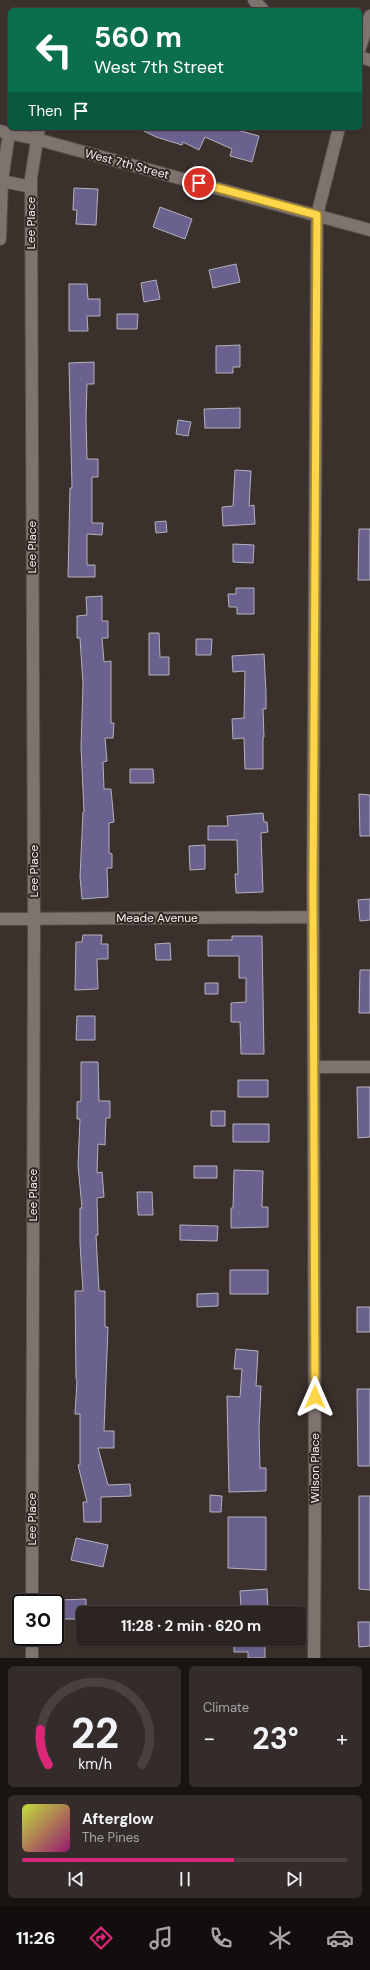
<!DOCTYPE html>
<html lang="en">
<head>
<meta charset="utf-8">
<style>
	:root { --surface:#2c2421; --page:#342c2a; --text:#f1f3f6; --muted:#a6a4a5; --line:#48413f; --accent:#db2777 }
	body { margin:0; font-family:"DM Sans",sans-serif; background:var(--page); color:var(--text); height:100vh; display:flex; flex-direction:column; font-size:15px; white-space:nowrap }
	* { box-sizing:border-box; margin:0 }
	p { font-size:13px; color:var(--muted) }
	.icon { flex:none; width:22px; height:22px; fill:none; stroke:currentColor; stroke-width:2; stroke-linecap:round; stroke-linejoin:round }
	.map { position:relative; height:1658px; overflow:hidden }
	.details { display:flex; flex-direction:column; gap:8px; padding:8px; background:#181412; flex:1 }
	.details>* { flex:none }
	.guide { position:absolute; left:8px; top:8px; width:354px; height:122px; border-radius:6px; box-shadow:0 1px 3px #0004,0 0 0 1px var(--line); background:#0b6e4f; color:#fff; overflow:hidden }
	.speed { position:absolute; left:12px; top:1594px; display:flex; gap:8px; font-size:20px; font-weight:700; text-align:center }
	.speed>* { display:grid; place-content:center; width:52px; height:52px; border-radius:50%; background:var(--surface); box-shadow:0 1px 3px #0004,0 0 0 1px var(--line); line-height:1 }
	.speed .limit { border:2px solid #111; border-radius:6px; background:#fff; color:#111 }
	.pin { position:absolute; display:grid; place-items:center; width:34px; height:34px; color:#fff; margin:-17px; border:2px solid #fff; border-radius:50%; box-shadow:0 1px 4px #0007 }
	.me { position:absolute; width:44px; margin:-22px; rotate:0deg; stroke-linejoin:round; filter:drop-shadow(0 0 3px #0008) }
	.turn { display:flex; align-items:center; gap:14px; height:84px; padding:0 20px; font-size:18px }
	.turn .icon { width:52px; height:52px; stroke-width:2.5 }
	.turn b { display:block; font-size:28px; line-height:34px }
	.then { display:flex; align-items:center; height:38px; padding:0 20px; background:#0003; gap:8px; font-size:15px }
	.big { font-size:30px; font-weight:700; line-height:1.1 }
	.details .card { flex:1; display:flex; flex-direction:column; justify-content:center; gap:6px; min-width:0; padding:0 14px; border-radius:6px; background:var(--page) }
	.details .dial { align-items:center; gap:0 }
	.dial svg { height:104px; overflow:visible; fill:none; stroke:var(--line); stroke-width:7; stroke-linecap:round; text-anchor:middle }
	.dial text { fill:var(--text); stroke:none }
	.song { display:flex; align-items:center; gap:12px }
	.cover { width:48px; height:48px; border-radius:6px; background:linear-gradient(135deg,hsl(70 70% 55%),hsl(320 70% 35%)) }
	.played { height:4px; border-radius:2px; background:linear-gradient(90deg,var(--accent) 65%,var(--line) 65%) }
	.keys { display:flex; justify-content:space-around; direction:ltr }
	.heat { display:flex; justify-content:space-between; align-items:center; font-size:22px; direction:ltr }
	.details .tiles { flex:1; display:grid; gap:8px; grid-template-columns:1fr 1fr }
	.card:last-child { grid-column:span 2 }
	.trip { position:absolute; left:76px; top:1606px; width:230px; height:40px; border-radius:6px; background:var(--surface); box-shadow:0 1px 3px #0004,0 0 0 1px var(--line); font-weight:700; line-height:40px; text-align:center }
	.tabs { display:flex; height:64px; justify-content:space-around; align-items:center; background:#120e0d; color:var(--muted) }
	.tabs .icon { width:28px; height:28px }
	.tabs .on { color:var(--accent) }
	.tabs b { font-size:18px; color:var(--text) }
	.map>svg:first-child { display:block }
</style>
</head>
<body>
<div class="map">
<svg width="370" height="1658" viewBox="0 0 370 1658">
	<rect width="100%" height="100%" fill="#3a302c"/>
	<path fill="#6a618e" stroke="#b4b2bd" d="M 138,128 L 230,128 L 259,136 L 252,162 L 230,156 L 232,149 L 205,137 L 199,150 L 183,142 L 182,145 L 156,137 Z
		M 74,188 L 98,189 L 96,225 L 76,224 L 77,210 L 73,210 Z
		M 160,207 L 192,219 L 185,239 L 153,227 Z
		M 236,264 L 240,282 L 213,288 L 209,270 Z
		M 156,280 L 160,299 L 144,302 L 141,283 Z
		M 69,284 L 87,284 L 88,299 L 100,299 L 100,316 L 87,316 L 88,331 L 69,331 Z
		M 117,314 L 138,314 L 137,329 L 117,329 Z
		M 240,345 L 240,367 L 233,367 L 233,373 L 216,373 L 216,346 Z
		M 94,362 L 94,384 L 87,384 L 86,417 L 87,459 L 98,459 L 98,477 L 92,477 L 92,523 L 103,523 L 102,535 L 87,534 L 87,565 L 95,565 L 95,577 L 68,577 L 70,488 L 72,488 L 69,363 Z
		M 240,408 L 240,428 L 205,428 L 204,409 Z
		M 178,420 L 191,422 L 188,436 L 176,434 Z
		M 235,470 L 251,471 L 249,506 L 254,505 L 255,524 L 223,526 L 222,507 L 233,506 Z
		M 166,521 L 167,532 L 156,533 L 155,522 Z
		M 359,529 L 370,529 L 370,580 L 358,580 Z
		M 233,544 L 254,545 L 253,563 L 233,562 Z
		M 236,588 L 254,588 L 254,614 L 237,614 L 237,607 L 229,607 L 228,594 L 236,594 Z
		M 102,596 L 102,621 L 108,621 L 108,638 L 102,638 L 104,662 L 111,661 L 111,723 L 114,723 L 113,738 L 105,738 L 107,761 L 103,762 L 104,789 L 111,789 L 114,822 L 109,823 L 109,853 L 112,854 L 112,868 L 107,868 L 108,897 L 82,899 L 80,877 L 83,812 L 84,812 L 81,747 L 83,684 L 80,638 L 77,638 L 77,616 L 87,615 L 86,597 Z
		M 149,633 L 159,633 L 160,657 L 169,657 L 169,675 L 149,675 Z
		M 196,639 L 212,639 L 211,655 L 196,655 Z
		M 264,654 L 266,692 L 266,709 L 263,709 L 264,737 L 263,737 L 263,769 L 245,769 L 244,738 L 233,739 L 232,719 L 244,718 L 245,671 L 233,672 L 232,656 Z
		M 130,769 L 153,769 L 154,783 L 130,783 Z
		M 359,794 L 370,795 L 370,836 L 360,836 Z
		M 263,813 L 264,822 L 267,822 L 268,832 L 261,833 L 263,892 L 236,893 L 235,874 L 238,874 L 237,840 L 208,840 L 208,826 L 228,826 L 227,816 Z
		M 205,845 L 205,869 L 190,870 L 189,846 Z
		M 370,899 L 370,920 L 360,921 L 358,900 Z
		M 83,935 L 102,935 L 101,944 L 108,944 L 108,959 L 97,959 L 98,989 L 75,990 L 76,942 L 82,942 Z
		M 232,936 L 262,936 L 264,1054 L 241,1054 L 240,1022 L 231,1022 L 231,1003 L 246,1002 L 246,978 L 239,978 L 239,956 L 208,956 L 208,940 L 232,940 Z
		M 170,943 L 171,960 L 156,960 L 155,944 Z
		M 360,970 L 370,970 L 370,1013 L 359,1013 Z
		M 205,983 L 218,983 L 218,994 L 205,994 Z
		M 77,1016 L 95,1016 L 95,1040 L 76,1040 Z
		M 81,1062 L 98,1062 L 99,1101 L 110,1101 L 110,1118 L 106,1118 L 105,1145 L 98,1144 L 97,1173 L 102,1172 L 104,1197 L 97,1198 L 98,1235 L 96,1235 L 99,1291 L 105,1291 L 105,1327 L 108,1327 L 104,1431 L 114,1431 L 114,1448 L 98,1448 L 108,1485 L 130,1484 L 131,1496 L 101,1497 L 101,1522 L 84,1522 L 83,1502 L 87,1502 L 78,1465 L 80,1465 L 80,1414 L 75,1414 L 77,1380 L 76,1379 L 75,1291 L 83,1291 L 80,1243 L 80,1208 L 82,1208 L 78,1165 L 80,1119 L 77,1119 L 77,1102 L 81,1101 Z
		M 238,1080 L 268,1080 L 268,1097 L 238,1097 Z
		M 357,1087 L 370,1087 L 370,1137 L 358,1138 Z
		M 211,1111 L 225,1111 L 225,1126 L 211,1126 Z
		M 233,1124 L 269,1124 L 269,1142 L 233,1142 Z
		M 194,1166 L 217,1166 L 217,1178 L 194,1178 Z
		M 234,1170 L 263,1171 L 262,1207 L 268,1207 L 268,1227 L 231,1228 L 231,1208 L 233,1208 Z
		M 137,1192 L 152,1192 L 153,1215 L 138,1215 Z
		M 180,1225 L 218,1226 L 217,1241 L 180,1240 Z
		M 230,1270 L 268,1270 L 268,1294 L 230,1294 Z
		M 218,1293 L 218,1306 L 197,1307 L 197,1294 Z
		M 357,1307 L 370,1307 L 370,1332 L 357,1332 Z
		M 236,1349 L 258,1351 L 256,1386 L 261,1386 L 259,1429 L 260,1468 L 266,1468 L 266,1491 L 229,1492 L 227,1396 L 240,1397 L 242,1369 L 234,1369 Z
		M 357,1389 L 370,1389 L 370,1466 L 358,1466 Z
		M 210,1495 L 222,1496 L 221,1512 L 210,1512 Z
		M 359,1496 L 370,1496 L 370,1590 L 359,1589 Z
		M 228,1517 L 266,1517 L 266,1570 L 228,1568 Z
		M 76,1538 L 108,1545 L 103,1567 L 71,1560 Z
		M 267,1589 L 268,1607 L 241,1609 L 240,1591 Z
		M 86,1599 L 86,1613 L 83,1613 L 83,1619 L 61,1619 L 60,1600 Z
		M 358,1622 L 370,1622 L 370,1646 L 359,1647 Z
		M 246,1639 L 265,1640 L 265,1658 L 248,1658 L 248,1652 L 234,1652 L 234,1640 Z"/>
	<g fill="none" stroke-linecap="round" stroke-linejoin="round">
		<defs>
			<path id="minor" d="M 254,0 L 263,10
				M 360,48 L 370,16
				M 360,57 L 370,60
				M 0,131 L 36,139 L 370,230
				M 0,181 L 2,181 L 9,133
				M 0,239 L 2,181 L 31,187
				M 0,919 L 313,917
				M 315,1067 L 370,1067
				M 32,1603 L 34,919 L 31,178 L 39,128
				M 32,1658 L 32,1637
				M 314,1658 L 315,1523 L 313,863 L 317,215 L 339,128"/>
		</defs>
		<use href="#minor" stroke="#544c48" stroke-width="14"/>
		<use href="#minor" stroke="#7e736e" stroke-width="12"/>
	</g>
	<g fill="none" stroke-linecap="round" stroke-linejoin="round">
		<defs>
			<path id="route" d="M 199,183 L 317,215 L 313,890 L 315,1397"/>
		</defs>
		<use href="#route" stroke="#a68a30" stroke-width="10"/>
		<use href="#route" stroke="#ffd54a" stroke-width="7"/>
	</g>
	<g text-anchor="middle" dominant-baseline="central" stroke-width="4" stroke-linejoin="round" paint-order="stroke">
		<g font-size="12" fill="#f7f1ee" stroke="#302622">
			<text transform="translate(127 164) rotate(15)">West 7th Street</text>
			<text transform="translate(31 223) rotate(-90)">Lee Place</text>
			<text transform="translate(32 547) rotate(-90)">Lee Place</text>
			<text transform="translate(34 871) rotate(-90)">Lee Place</text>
			<text x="157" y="918">Meade Avenue</text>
			<text transform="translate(33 1195) rotate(-90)">Lee Place</text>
			<text transform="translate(315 1468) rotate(-90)">Wilson Place</text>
			<text transform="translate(32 1519) rotate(-90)">Lee Place</text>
		</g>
	</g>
</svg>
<div class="speed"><div class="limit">30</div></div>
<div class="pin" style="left:199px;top:183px;background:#d93025"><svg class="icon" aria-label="arrive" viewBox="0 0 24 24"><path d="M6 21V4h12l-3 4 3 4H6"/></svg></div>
<svg class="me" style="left:315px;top:1397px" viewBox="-20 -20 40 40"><path d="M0-17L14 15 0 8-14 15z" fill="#ffd54a" stroke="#fff" stroke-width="4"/></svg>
<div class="trip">11:28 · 2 min · 620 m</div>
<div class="guide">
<div class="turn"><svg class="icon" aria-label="left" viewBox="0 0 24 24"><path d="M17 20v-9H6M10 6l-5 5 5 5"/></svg><div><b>560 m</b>West 7th Street</div></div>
<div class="then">Then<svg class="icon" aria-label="arrive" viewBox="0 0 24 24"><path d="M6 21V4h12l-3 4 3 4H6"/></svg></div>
</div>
</div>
<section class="details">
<div class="tiles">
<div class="card dial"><svg viewBox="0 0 100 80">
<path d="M14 69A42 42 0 1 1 86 69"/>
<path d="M14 69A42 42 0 0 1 8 42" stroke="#db2777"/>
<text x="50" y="56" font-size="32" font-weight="700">22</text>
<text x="50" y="72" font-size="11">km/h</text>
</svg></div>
<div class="card"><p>Climate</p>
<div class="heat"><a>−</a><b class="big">23°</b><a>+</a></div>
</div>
<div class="card">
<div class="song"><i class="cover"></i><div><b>Afterglow</b><p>The Pines</p></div></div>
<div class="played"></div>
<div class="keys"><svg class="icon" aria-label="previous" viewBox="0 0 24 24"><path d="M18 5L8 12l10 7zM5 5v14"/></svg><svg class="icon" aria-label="pause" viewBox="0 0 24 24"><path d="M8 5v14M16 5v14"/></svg><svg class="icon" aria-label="next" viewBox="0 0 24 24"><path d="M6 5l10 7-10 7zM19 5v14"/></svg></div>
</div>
</div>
</section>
<nav class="tabs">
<b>11:26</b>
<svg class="icon on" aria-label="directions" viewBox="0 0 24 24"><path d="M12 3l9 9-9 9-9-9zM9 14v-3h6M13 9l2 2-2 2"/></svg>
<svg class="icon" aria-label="music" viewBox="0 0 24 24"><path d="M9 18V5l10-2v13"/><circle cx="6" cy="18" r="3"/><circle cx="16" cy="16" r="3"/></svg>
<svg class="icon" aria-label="phone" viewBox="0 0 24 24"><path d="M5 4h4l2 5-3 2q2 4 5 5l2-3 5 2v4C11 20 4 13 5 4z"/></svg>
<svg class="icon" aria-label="climate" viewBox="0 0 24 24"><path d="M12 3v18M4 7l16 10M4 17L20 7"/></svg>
<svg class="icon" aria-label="car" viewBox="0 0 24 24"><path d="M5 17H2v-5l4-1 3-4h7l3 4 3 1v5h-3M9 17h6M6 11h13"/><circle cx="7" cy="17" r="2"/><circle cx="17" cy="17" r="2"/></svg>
</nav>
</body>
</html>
